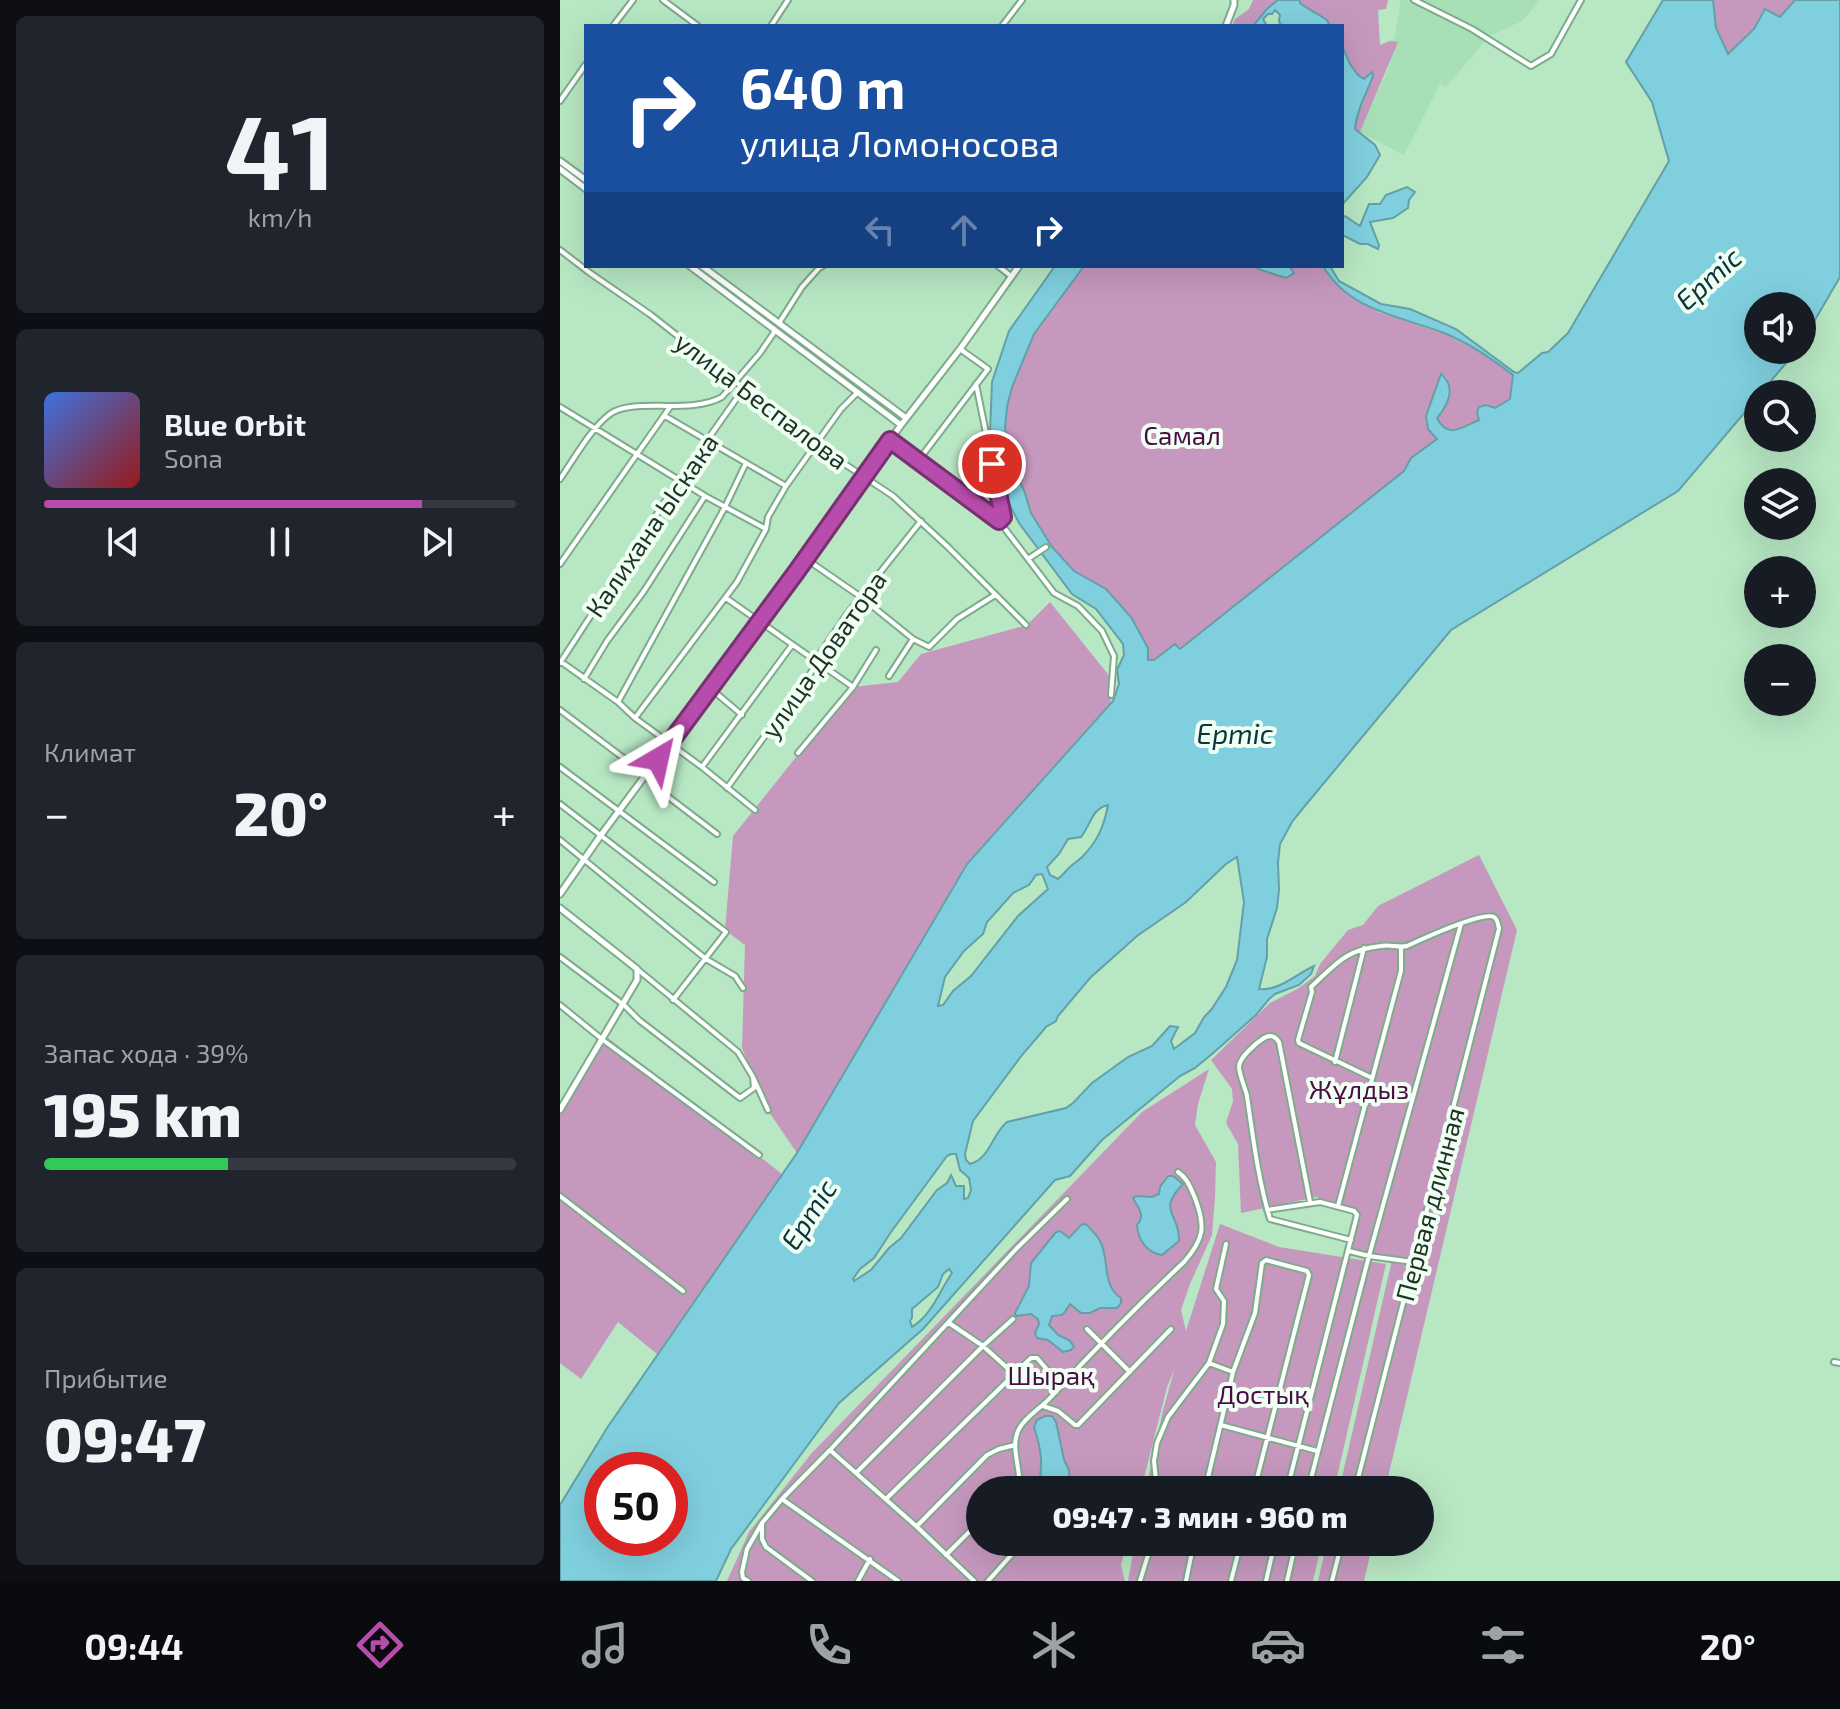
<!DOCTYPE html>
<html lang="ru">
<head>
<meta charset="utf-8">
<style>
	:root { --surface:#171b24; --page:#20242c; --text:#f1f3f6; --muted:#9ea1a6; --line:#363941; --accent:#b84cac }
	body { margin:0; font-family:"Exo 2",sans-serif; background:var(--page); color:var(--text); height:100vh; display:flex; flex-direction:column; font-size:30px; white-space:nowrap }
	* { box-sizing:border-box; margin:0 }
	p { font-size:26px; color:var(--muted) }
	.icon { flex:none; width:44px; height:44px; fill:none; stroke:currentColor; stroke-width:2; stroke-linecap:round; stroke-linejoin:round }
	.map { position:relative; flex:1; overflow:hidden }
	.side { display:flex; flex-direction:column; gap:16px; padding:16px; background:#0d0f14; width:560px }
	.side>* { flex:none }
	.guide { position:absolute; left:24px; top:24px; width:760px; height:244px; border-radius:0px; box-shadow:0 8px 32px #0002; background:#1a4fa0; color:#fff; overflow:hidden }
	.buttons { position:absolute; left:1184px; top:292px; display:grid; gap:16px }
	.buttons a { display:grid; place-items:center; width:72px; height:72px; border-radius:50%; background:var(--surface); box-shadow:0 8px 32px #0002; font-size:40px }
	.speed { position:absolute; left:24px; top:1452px; display:flex; gap:16px; font-size:40px; font-weight:700; text-align:center }
	.speed>* { display:grid; place-content:center; width:104px; height:104px; border-radius:50%; background:var(--surface); box-shadow:0 8px 32px #0002; line-height:1 }
	.speed .limit { border:12px solid #d22; background:#fff; color:#111 }
	.pin { position:absolute; display:grid; place-items:center; width:68px; height:68px; color:#fff; margin:-34px; border:4px solid #fff; border-radius:50%; box-shadow:0 2px 8px #0007 }
	.me { position:absolute; width:88px; margin:-44px; rotate:36deg; stroke-linejoin:round; filter:drop-shadow(0 0 6px #0008) }
	.turn { display:flex; align-items:center; gap:28px; height:168px; padding:0 24px; font-size:36px }
	.turn .icon { width:104px; height:104px; stroke-width:2.5 }
	.turn b { display:block; font-size:56px; line-height:68px }
	.lanes { display:flex; align-items:center; height:76px; padding:0 24px; background:#0003; justify-content:center; gap:40px; direction:ltr }
	.lanes .off { opacity:.35 }
	.big { font-size:60px; font-weight:800; line-height:1.1 }
	.side .widget { flex:1; display:flex; flex-direction:column; justify-content:center; gap:12px; min-width:0; padding:0 28px; border-radius:12px; background:var(--page) }
	.side .dial { align-items:center; gap:0 }
	.dial b { font-size:104px; line-height:1 }
	.song { display:flex; align-items:center; gap:24px }
	.cover { width:96px; height:96px; border-radius:12px; background:linear-gradient(135deg,hsl(220 70% 55%),hsl(0 70% 35%)) }
	.played { height:8px; border-radius:4px; background:linear-gradient(90deg,var(--accent) 80%,var(--line) 80%) }
	.keys { display:flex; justify-content:space-around; direction:ltr }
	.heat { display:flex; justify-content:space-between; align-items:center; font-size:44px; direction:ltr }
	.charge { height:12px; border-radius:6px; background:linear-gradient(90deg,#34c759 39%,var(--line) 0) }
	.trip { position:absolute; left:406px; top:1476px; width:468px; height:80px; border-radius:40px; background:var(--surface); box-shadow:0 8px 32px #0002; font-weight:800; line-height:80px; text-align:center }
	.tabs { display:flex; height:128px; justify-content:space-around; align-items:center; background:#090b0e; color:var(--muted) }
	.tabs .icon { width:56px; height:56px }
	.tabs .on { color:var(--accent) }
	.tabs b { font-size:36px; color:var(--text) }
	main { display:flex; flex:1; min-height:0 }
	.map>svg:first-child { display:block }
</style>
</head>
<body>
<main>
<section class="side">
<div class="widget dial"><b>41</b><p>km/h</p></div>
<div class="widget">
<div class="song"><i class="cover"></i><div><b>Blue Orbit</b><p>Sona</p></div></div>
<div class="played"></div>
<div class="keys"><svg class="icon" aria-label="previous" viewBox="0 0 24 24"><path d="M18 5L8 12l10 7zM5 5v14"/></svg><svg class="icon" aria-label="pause" viewBox="0 0 24 24"><path d="M8 5v14M16 5v14"/></svg><svg class="icon" aria-label="next" viewBox="0 0 24 24"><path d="M6 5l10 7-10 7zM19 5v14"/></svg></div>
</div>
<div class="widget"><p>Климат</p>
<div class="heat"><a>−</a><b class="big">20°</b><a>+</a></div>
</div>
<div class="widget"><p>Запас хода · 39%</p><b class="big">195 km</b><div class="charge"></div></div>
<div class="widget"><p>Прибытие</p><b class="big">09:47</b></div>
</section>
<div class="map">
<svg width="1280" height="1581" viewBox="0 0 1280 1581">
	<rect width="100%" height="100%" fill="#b7e7c3"/>
	<path fill="#a7dfb6" d="M 841,0 L 980,0 L 962,21 L 929,36 L 886,87 L 880,84 L 844,155 L 800,132 L 831,62 L 826,59 L 835,36 Z"/>
	<path fill="#c698be" d="M 693,0 L 718,0 L 705,10 L 693,26 L 672,26 L 675,19 L 689,9 Z
		M 739,0 L 828,0 L 826,9 L 818,10 L 820,45 L 830,41 L 838,42 L 800,132 L 795,129 L 796,118 L 803,104 L 811,72 L 804,79 C 794,73 785,58 782,46 C 781,40 782,32 782,26 L 770,26 L 767,20 L 741,4 Z
		M 1153,0 L 1235,0 L 1220,17 L 1205,9 L 1194,29 L 1168,54 L 1156,28 Z
		M 524,266 L 696,266 L 698,269 L 734,273 L 729,266 L 763,266 L 770,278 L 818,312 L 885,334 L 928,356 L 953,375 L 950,399 C 937,407 906,431 891,431 C 884,431 880,424 877,418 C 887,406 892,393 886,377 L 881,375 L 866,416 L 877,439 L 851,458 L 844,471 L 619,649 L 615,644 L 594,660 L 588,661 L 546,589 L 514,571 L 492,547 L 471,513 L 465,493 L 451,461 L 445,428 L 447,407 L 452,387 L 474,334 Z
		M 490,602 L 555,683 L 550,703 L 406,864 L 237,1153 L 209,1112 L 182,1048 L 185,945 L 165,930 L 173,836 L 292,687 L 338,682 L 361,654 L 467,625 Z
		M 919,855 L 957,930 L 825,1490 L 779,1490 L 832,1260 L 787,1251 L 798,1210 L 756,1197 L 681,1213 L 678,1144 L 666,1123 L 673,1101 L 672,1089 L 651,1060 L 710,1003 L 739,988 L 755,976 L 760,964 L 788,930 L 803,925 L 818,906 Z
		M 48,1038 L 222,1174 L 97,1354 L 58,1322 L 21,1379 L 0,1363 L 0,1114 Z
		M 649,1069 L 638,1104 L 635,1125 L 656,1162 L 655,1197 L 652,1235 L 630,1284 L 621,1310 L 626,1331 L 660,1224 L 719,1247 L 826,1264 L 774,1490 L 586,1490 L 603,1410 L 615,1368 L 607,1387 L 581,1490 L 420,1490 L 420,1542 L 567,1542 L 561,1565 L 565,1581 L 167,1581 L 189,1532 L 251,1454 L 582,1112 Z
		M 575,1542 L 762,1542 L 753,1581 L 568,1581 Z
		M 767,1542 L 813,1542 L 804,1581 L 758,1581 Z"/>
	<path fill="#80cfdf" stroke="#63a0a7" stroke-width="2" fill-rule="evenodd" d="M 718,0 L 739,0 L 741,4 L 767,20 L 770,26 L 725,26 L 720,24 L 719,20 L 720,15 L 715,10 L 712,14 L 708,14 L 703,19 L 707,26 L 693,26 L 707,9 Z
		M 1103,0 L 1153,0 L 1156,28 L 1168,54 L 1194,29 L 1205,9 L 1220,17 L 1235,0 L 1280,0 L 1280,277 L 1242,342 L 1242,306 L 1198,306 L 1198,350 L 1237,350 L 1200,394 L 1198,394 L 1198,397 L 1118,491 L 891,630 L 744,807 L 732,822 L 720,844 L 718,862 L 719,890 L 717,908 L 707,939 L 707,957 L 699,989 C 720,991 736,974 754,966 L 751,974 L 739,985 L 715,994 L 709,999 L 696,1015 L 652,1054 L 635,1068 L 620,1076 L 542,1140 L 510,1176 L 495,1180 L 363,1329 L 279,1403 L 171,1549 L 156,1581 L 0,1581 L 0,1505 L 47,1428 L 237,1153 L 407,864 L 553,701 L 559,684 L 557,670 L 564,655 L 563,644 L 536,609 L 512,594 L 459,523 L 441,488 L 430,433 L 432,382 L 449,331 L 495,266 L 524,266 L 474,334 L 452,387 L 447,407 L 445,428 L 451,461 L 465,493 L 471,513 L 492,547 L 514,571 L 546,589 L 571,617 L 588,648 L 588,660 L 594,660 L 615,644 L 620,649 L 844,471 L 851,458 L 877,439 L 868,429 L 866,416 L 881,374 C 897,387 888,405 877,418 C 888,440 902,427 919,420 L 917,412 L 919,407 L 926,405 L 935,408 L 950,399 L 953,375 C 931,358 909,343 884,333 C 840,316 789,311 763,266 L 770,266 L 779,281 L 821,304 L 850,309 L 896,329 L 954,372 L 958,373 L 982,353 L 988,352 L 1008,333 L 1109,161 L 1092,102 L 1066,62 ZM 548,805 C 544,826 538,841 522,857 C 518,861 511,865 507,870 C 504,873 502,876 498,879 L 490,875 L 487,867 L 499,854 L 508,839 L 521,837 C 531,825 531,809 548,805 ZM 677,857 L 684,902 L 677,960 L 666,987 L 651,1010 L 644,1017 L 635,1033 L 614,1049 L 611,1041 L 618,1027 L 610,1026 L 592,1046 L 568,1057 L 532,1083 L 513,1103 L 506,1108 L 447,1122 C 432,1134 430,1159 410,1164 L 406,1160 L 405,1154 L 413,1121 L 462,1055 L 486,1027 L 496,1021 L 498,1016 L 530,978 L 577,936 L 626,902 L 666,864 ZM 482,874 L 488,889 L 458,916 L 411,976 L 393,991 L 383,1005 L 378,1006 L 385,977 L 404,951 L 423,934 L 427,922 L 453,893 L 469,885 L 476,875 ZM 391,1154 L 396,1154 L 400,1170 L 409,1178 L 411,1190 L 408,1198 L 404,1199 L 404,1186 L 396,1186 L 391,1175 L 387,1183 L 377,1190 L 341,1238 L 329,1248 L 311,1270 L 294,1281 L 293,1279 L 300,1269 L 314,1258 L 331,1232 L 387,1156 ZM 389,1269 L 392,1273 C 380,1290 372,1315 352,1327 L 350,1321 L 352,1318 L 352,1309 L 378,1287 L 383,1274 ZM 42,1470 L 110,1470 L 110,1538 L 42,1538 Z
		M 782,46 L 790,64 L 798,75 L 804,79 L 812,72 L 813,76 C 807,92 796,112 795,129 L 815,145 L 820,155 L 807,177 L 782,205 Z
		M 847,187 L 855,192 L 849,200 L 848,208 L 833,218 L 810,222 L 819,245 L 818,249 L 808,244 L 800,244 L 782,235 L 782,217 L 785,216 L 800,226 L 809,204 L 820,204 L 826,195 Z
		M 696,266 L 729,266 L 734,273 L 726,278 L 698,269 Z
		M 608,1176 L 613,1176 L 623,1184 C 596,1212 620,1212 619,1241 L 602,1255 C 587,1253 578,1240 577,1225 C 586,1215 578,1208 573,1198 L 576,1196 L 592,1197 L 599,1194 L 600,1187 Z
		M 522,1224 L 527,1225 C 531,1230 537,1235 540,1241 C 550,1259 541,1285 561,1298 L 561,1303 L 557,1308 L 540,1308 L 530,1313 L 521,1313 L 510,1304 C 502,1315 507,1315 492,1316 L 489,1325 L 498,1335 L 509,1340 L 514,1346 L 511,1350 L 503,1352 L 488,1340 L 477,1338 L 475,1333 L 479,1324 L 478,1319 L 471,1314 L 456,1316 L 455,1313 L 469,1286 L 471,1263 L 496,1232 L 500,1231 L 509,1238 Z
		M 485,1416 L 492,1416 L 496,1422 L 504,1460 L 509,1470 L 510,1490 L 478,1490 C 483,1465 482,1451 474,1427 L 477,1420 Z"/>
	<g fill="none" stroke-linecap="round" stroke-linejoin="round">
		<defs>
			<path id="minor" d="M 103,0 L 138,26
				M 854,0 L 912,29 L 971,66 L 991,54 L 1021,0
				M 53,26 L 73,0
				M 442,26 L 462,0
				M 0,101 L 26,64
				M 0,250 L 30,273 L 91,315 L 256,445 L 333,496 L 388,547 L 466,625
				M 438,266 L 451,276
				M 219,323 L 242,287 L 259,268 L 263,266
				M 416,384 L 443,517 L 439,521
				M 0,407 L 145,496 L 206,529
				M 105,416 L 226,486
				M 330,440 L 439,521 L 494,593 L 518,606 L 542,631 L 554,656 L 551,695
				M 358,461 L 428,369 L 400,349
				M 0,479 C 14,459 31,428 50,414 C 73,397 130,415 162,397 L 200,353 L 215,331
				M 246,559 L 301,597 L 353,639
				M 468,559 L 486,547
				M 0,564 L 110,407
				M 166,598 L 293,687
				M 0,661 L 58,702 L 75,718 L 142,767 L 195,810
				M 0,663 L 119,480 L 184,388
				M 329,676 L 353,639 L 369,647 L 397,619 L 435,595
				M 24,679 L 47,641 L 84,591 L 145,496
				M 150,688 L 182,715
				M 58,702 L 165,507 L 186,463
				M 0,710 L 86,775 L 98,789 L 157,834
				M 75,718 L 177,582 L 206,529 L 208,517 L 226,486 L 281,409 L 298,392
				M 238,753 L 293,687 L 316,650
				M 0,767 L 154,882
				M 142,767 L 232,645
				M 167,788 L 257,664 L 255,661 L 287,614 L 361,521
				M 0,804 L 166,932 L 113,1000
				M 0,840 L 146,959 L 175,976 L 183,988
				M 0,957 L 64,1005 L 79,1020 L 180,1098 L 194,1088 L 193,1077
				M 77,969 L 178,1052 L 193,1077 L 208,1110
				M 0,1005 L 43,1040 L 199,1155
				M 775,1062 L 804,948
				M 0,1196 L 123,1291
				M 750,1202 L 719,1042 C 715,1036 711,1034 704,1038 C 696,1043 680,1057 679,1066 C 679,1075 685,1087 687,1096 C 693,1137 698,1179 710,1219 L 791,1240
				M 778,1206 L 841,971 L 841,949
				M 707,1210 L 760,1202 L 794,1211 L 797,1215 L 727,1490
				M 789,1251 L 809,1256 L 853,1262
				M 389,1323 L 423,1346 L 454,1374
				M 527,1329 L 570,1372
				M 1274,1362 L 1280,1363
				M 649,1363 L 673,1372
				M 483,1406 L 498,1411 L 515,1425 L 518,1425 L 611,1329
				M 661,1425 L 757,1451
				M 271,1451 L 356,1526 L 414,1581
				M 296,1473 L 423,1346 L 453,1319
				M 448,1490 L 459,1477 C 458,1461 451,1444 459,1429 C 465,1417 481,1408 490,1398 C 533,1351 577,1306 624,1262 C 644,1239 646,1227 635,1198 C 630,1187 628,1179 618,1172
				M 597,1490 L 594,1461 L 597,1443 L 608,1417 L 649,1363 L 663,1324 L 664,1301 L 656,1289 L 666,1244
				M 645,1490 L 673,1372 L 695,1313 L 702,1263 L 706,1260 L 747,1271 L 749,1275 L 694,1490
				M 748,1490 L 809,1256 L 901,924
				M 795,1490 L 939,929 C 938,924 938,920 934,917 C 923,911 860,940 847,946 C 838,948 830,944 821,946 C 785,950 777,963 751,987 L 752,992 L 738,1040 L 739,1043 L 812,1078
				M 222,1499 L 338,1581
				M 326,1499 L 471,1358 L 477,1358 L 501,1386
				M 202,1524 L 202,1539 L 206,1547 L 252,1581
				M 357,1526 L 427,1455 L 439,1449 L 455,1445
				M 386,1555 L 420,1521
				M 188,1581 L 183,1578 L 182,1572 L 187,1549 L 202,1523 L 222,1499 L 270,1450 L 457,1248 L 507,1199
				M 298,1581 L 310,1559
				M 428,1581 L 463,1542
				M 580,1581 L 592,1542
				M 626,1581 L 634,1542
				M 671,1581 L 681,1542
				M 706,1581 L 715,1542
				M 727,1581 L 736,1542
				M 772,1581 L 782,1542"/>
			<path id="tertiary" d="M 211,26 L 228,0"/>
			<path id="secondary" d="M 666,26 L 674,5 L 674,0
				M 0,161 L 26,180
				M 0,169 L 26,189
				M 130,266 L 341,425
				M 142,266 L 346,418
				M 0,894 L 41,835 L 237,571 L 341,425 L 400,349 L 459,266
				M 0,908 L 77,969 L 77,980 L 0,1110"/>
		</defs>
		<use href="#minor" stroke="#7dac8a" stroke-width="8"/>
		<use href="#tertiary" stroke="#7dac8a" stroke-width="8"/>
		<use href="#secondary" stroke="#7dac8a" stroke-width="9"/>
		<use href="#minor" stroke="#fff" stroke-width="4"/>
		<use href="#tertiary" stroke="#fff" stroke-width="4"/>
		<use href="#secondary" stroke="#fff" stroke-width="5"/>
	</g>
	<g fill="none" stroke-linecap="round" stroke-linejoin="round">
		<defs>
			<path id="route" d="M 98,759 L 237,571 L 330,440 L 439,521 L 443,517 L 432,464"/>
		</defs>
		<use href="#route" stroke="#783170" stroke-width="20"/>
		<use href="#route" stroke="#b84cac" stroke-width="14"/>
	</g>
	<g text-anchor="middle" dominant-baseline="central" stroke-width="8" stroke-linejoin="round" paint-order="stroke">
		<g font-size="26" fill="#1f3224" stroke="#f0fff3">
			<text transform="translate(202 400) rotate(37)">улица Беспалова</text>
			<text transform="translate(91 525) rotate(-56)">Калихана Ыскака</text>
			<text transform="translate(263 654) rotate(-55)">улица Доватора</text>
			<text transform="translate(869 1204) rotate(-75)">Первая длинная</text>
		</g>
		<g font-size="26" fill="#490d43" stroke="#f0fff3">
			<text x="622" y="434">Самал</text>
			<text x="799" y="1088">Жұлдыз</text>
			<text x="491" y="1374">Шырақ</text>
			<text x="703" y="1393">Достық</text>
		</g>
		<g font-size="28" font-style="italic" fill="#0d343b" stroke="#f0fff3">
			<text transform="translate(1148 278) rotate(-42)">Ертіс</text>
			<text x="675" y="733">Ертіс</text>
			<text transform="translate(248 1214) rotate(-57)">Ертіс</text>
		</g>
	</g>
</svg>
<div class="buttons">
<a><svg class="icon" aria-label="sound" viewBox="0 0 24 24"><path d="M4 9h4l5-4v14l-5-4H4zM17 9q2 3 0 6"/></svg></a>
<a><svg class="icon" aria-label="search" viewBox="0 0 24 24"><circle cx="10" cy="10" r="6"/><path d="M15 15l6 6"/></svg></a>
<a><svg class="icon" aria-label="layers" viewBox="0 0 24 24"><path d="M12 4l9 5-9 5-9-5zM3 14l9 5 9-5"/></svg></a>
<a>+</a>
<a>−</a>
</div>
<div class="speed"><div class="limit">50</div></div>
<div class="pin" style="left:432px;top:464px;background:#d93025"><svg class="icon" aria-label="arrive" viewBox="0 0 24 24"><path d="M6 21V4h12l-3 4 3 4H6"/></svg></div>
<svg class="me" style="left:98px;top:759px" viewBox="-20 -20 40 40"><path d="M0-17L14 15 0 8-14 15z" fill="#b84cac" stroke="#fff" stroke-width="4"/></svg>
<div class="trip">09:47 · 3 мин · 960 m</div>
<div class="guide">
<div class="turn"><svg class="icon" aria-label="right" viewBox="0 0 24 24"><path d="M7 20v-9h11M14 6l5 5-5 5"/></svg><div><b>640 m</b>улица Ломоносова</div></div>
<div class="lanes"><svg class="icon off" aria-label="left" viewBox="0 0 24 24"><path d="M17 20v-9H6M10 6l-5 5 5 5"/></svg><svg class="icon off" aria-label="ahead" viewBox="0 0 24 24"><path d="M12 20V5M6 11l6-6 6 6"/></svg><svg class="icon" aria-label="right" viewBox="0 0 24 24"><path d="M7 20v-9h11M14 6l5 5-5 5"/></svg></div>
</div>
</div>
</main>
<nav class="tabs">
<b>09:44</b>
<svg class="icon on" aria-label="directions" viewBox="0 0 24 24"><path d="M12 3l9 9-9 9-9-9zM9 14v-3h6M13 9l2 2-2 2"/></svg>
<svg class="icon" aria-label="music" viewBox="0 0 24 24"><path d="M9 18V5l10-2v13"/><circle cx="6" cy="18" r="3"/><circle cx="16" cy="16" r="3"/></svg>
<svg class="icon" aria-label="phone" viewBox="0 0 24 24"><path d="M5 4h4l2 5-3 2q2 4 5 5l2-3 5 2v4C11 20 4 13 5 4z"/></svg>
<svg class="icon" aria-label="climate" viewBox="0 0 24 24"><path d="M12 3v18M4 7l16 10M4 17L20 7"/></svg>
<svg class="icon" aria-label="car" viewBox="0 0 24 24"><path d="M5 17H2v-5l4-1 3-4h7l3 4 3 1v5h-3M9 17h6M6 11h13"/><circle cx="7" cy="17" r="2"/><circle cx="17" cy="17" r="2"/></svg>
<svg class="icon" aria-label="filters" viewBox="0 0 24 24"><path d="M4 7h16M4 17h16"/><circle cx="9" cy="7" r="2"/><circle cx="15" cy="17" r="2"/></svg>
<b>20°</b>
</nav>
</body>
</html>
